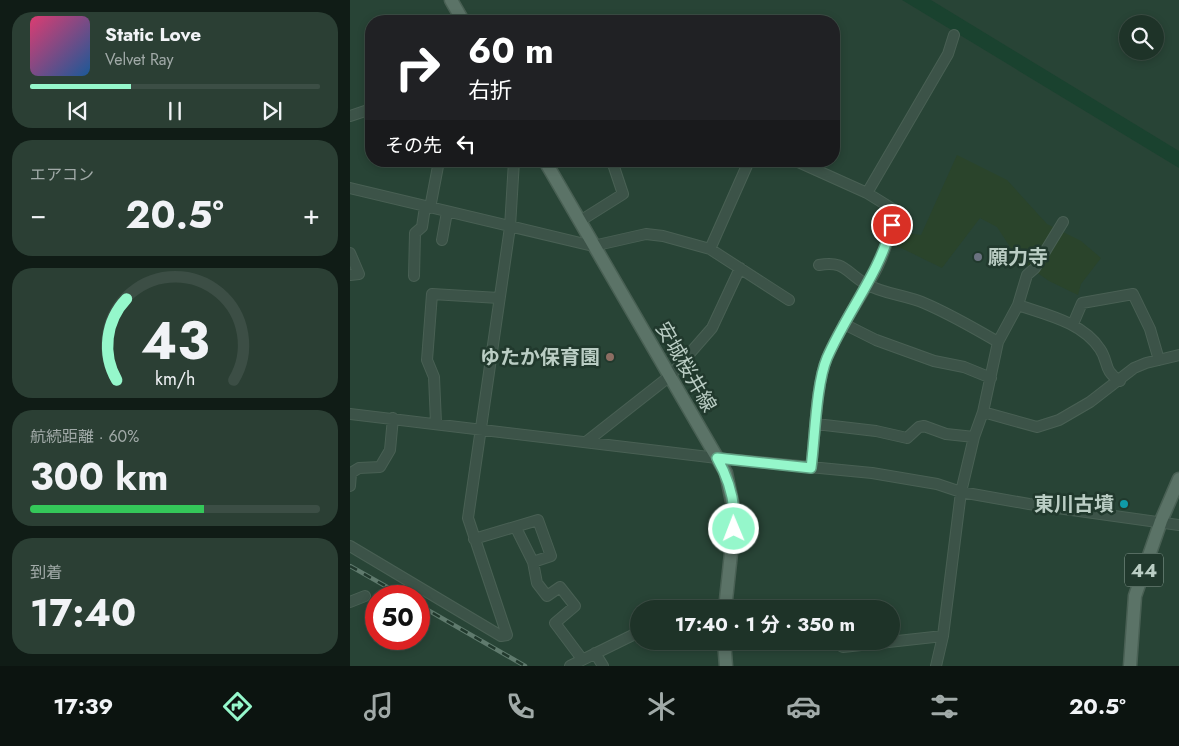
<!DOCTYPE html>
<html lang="ja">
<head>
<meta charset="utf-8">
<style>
	:root { --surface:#1e3328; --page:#2b3f34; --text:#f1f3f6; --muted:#a1aaa8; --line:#3c4e45; --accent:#95f7cb }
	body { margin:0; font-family:Jost,"Noto Sans JP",sans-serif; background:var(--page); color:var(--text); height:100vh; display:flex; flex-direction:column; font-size:19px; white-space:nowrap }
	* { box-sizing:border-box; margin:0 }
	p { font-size:16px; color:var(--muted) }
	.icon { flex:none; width:28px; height:28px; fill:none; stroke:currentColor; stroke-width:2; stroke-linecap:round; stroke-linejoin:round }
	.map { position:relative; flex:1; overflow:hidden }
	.details { display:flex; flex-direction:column; gap:12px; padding:12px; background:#101c16; width:350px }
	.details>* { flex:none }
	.hud { position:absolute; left:15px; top:15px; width:475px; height:152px; border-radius:20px; box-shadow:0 2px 8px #0003,0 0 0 1px var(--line); background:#202124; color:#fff; overflow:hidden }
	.controls { position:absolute; left:769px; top:15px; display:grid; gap:10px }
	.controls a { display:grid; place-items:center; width:45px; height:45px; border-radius:50%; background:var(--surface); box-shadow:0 2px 8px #0003,0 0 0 1px var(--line); font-size:25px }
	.speed { position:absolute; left:15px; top:585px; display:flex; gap:10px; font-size:25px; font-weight:700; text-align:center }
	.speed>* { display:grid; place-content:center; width:65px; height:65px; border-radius:50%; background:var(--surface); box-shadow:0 2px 8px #0003,0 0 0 1px var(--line); line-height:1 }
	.speed .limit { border:8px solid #d22; background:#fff; color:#111 }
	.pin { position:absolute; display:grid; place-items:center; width:42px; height:42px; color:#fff; margin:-21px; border:2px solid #fff; border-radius:50%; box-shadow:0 1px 5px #0007 }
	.me { position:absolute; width:55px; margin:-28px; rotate:359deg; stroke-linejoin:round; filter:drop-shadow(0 0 4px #0008) }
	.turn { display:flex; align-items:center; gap:18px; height:105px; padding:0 20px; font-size:22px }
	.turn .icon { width:65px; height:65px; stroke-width:2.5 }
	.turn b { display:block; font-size:35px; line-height:42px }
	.then { display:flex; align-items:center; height:48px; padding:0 20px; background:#0003; gap:10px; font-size:19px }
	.big { font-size:38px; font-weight:700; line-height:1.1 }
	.details .widget { flex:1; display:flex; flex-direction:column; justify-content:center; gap:8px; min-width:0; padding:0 18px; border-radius:20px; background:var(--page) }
	.details .dial { align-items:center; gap:0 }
	.dial svg { height:130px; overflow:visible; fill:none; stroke:var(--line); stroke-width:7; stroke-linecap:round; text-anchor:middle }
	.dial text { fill:var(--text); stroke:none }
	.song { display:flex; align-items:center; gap:15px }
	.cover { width:60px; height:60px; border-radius:8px; background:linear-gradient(135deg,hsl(340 70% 55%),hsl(210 70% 35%)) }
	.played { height:5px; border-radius:2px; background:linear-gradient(90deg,var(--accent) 35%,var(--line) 35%) }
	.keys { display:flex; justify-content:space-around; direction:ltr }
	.heat { display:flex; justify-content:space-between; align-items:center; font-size:28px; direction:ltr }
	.charge { height:8px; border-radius:4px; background:linear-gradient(90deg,#34c759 60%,var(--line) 0) }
	.trip { position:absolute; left:280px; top:600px; width:270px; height:50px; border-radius:25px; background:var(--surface); box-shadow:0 2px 8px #0003,0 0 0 1px var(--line); font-weight:700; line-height:50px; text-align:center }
	.tab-bar { display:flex; height:80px; justify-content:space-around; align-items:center; background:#0c1410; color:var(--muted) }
	.tab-bar .icon { width:35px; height:35px }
	.tab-bar .selected { color:var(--accent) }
	.tab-bar b { font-size:22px; color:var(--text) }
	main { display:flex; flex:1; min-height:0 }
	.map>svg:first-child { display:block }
</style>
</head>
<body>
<main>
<section class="details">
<div class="widget">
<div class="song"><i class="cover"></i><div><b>Static Love</b><p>Velvet Ray</p></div></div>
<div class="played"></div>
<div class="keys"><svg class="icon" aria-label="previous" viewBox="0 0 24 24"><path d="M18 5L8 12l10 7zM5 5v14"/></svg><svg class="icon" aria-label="pause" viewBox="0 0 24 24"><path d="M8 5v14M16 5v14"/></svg><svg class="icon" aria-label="next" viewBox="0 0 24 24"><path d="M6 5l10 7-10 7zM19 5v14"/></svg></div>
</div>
<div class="widget"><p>エアコン</p>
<div class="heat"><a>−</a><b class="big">20.5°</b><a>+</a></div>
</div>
<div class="widget dial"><svg viewBox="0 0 100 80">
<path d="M14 69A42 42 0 1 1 86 69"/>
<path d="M14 69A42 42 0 0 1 20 19" stroke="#95f7cb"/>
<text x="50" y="56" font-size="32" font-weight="700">43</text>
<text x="50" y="72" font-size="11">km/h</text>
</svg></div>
<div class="widget"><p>航続距離 · 60%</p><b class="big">300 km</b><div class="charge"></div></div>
<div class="widget"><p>到着</p><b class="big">17:40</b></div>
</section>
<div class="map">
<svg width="829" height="666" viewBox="0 0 829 666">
	<rect width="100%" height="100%" fill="#284436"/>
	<path fill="#2a442b" d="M 607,155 L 657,180 L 697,224 L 731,241 L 751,258 L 731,284 L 728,295 L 699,281 L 668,259 L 647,227 L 630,218 L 592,268 L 543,244 L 549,232 L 571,235 Z"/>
	<path fill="#1a422f" d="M 552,0 L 581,0 L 829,151 L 829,168 Z"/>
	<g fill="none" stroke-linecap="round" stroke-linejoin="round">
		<defs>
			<path id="minor" d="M 0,116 L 21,109
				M 446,161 L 517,193 L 546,211 C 540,234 534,258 521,279 C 506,305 489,330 477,358 C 466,384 465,438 461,468
				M 0,188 L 243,246 L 296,234 L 313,236 L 360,249 L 439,300
				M 517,193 L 598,54 L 604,35
				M 80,208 L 89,161
				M 230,221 L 273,194 L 262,161
				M 92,240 L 97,212
				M 360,249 L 399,161
				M 0,253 L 9,274 L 0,275
				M 469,265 C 495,260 496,273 516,284 C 533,294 556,295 574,303 C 600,314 624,328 648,342 L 633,412 L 624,437 L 611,492 L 593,636 L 586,666
				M 64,276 L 65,233 L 72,227 L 75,207
				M 668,305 C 697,315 732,322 750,349 C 759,362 753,371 770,381
				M 494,324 L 526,340 L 584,361 L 614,367 L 641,378
				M 723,324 L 732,303 L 783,294 L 800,329 L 809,360
				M 648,342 L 668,305 L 677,275 L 685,268 L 713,222
				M 633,412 L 687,427 L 709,420 L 740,402 L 784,368 L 796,363 L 829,355
				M 0,414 L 367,458 L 522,473 L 587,484 L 611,492 L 679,504 L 829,525
				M 86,423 L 84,377 L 77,360 L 82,294 L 149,298
				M 466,424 L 526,431 L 557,438 L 569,427 L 574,426 L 596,434 L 624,437
				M 236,442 L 320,376 L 362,328 L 390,268
				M 0,486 L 1,473 L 9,468 L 30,467 L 40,450 L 43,418
				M 166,528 L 183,562 L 187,583 L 197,596 L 210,587 L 225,606 L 205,623 L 232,659
				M 124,539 L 188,520 L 201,556 L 183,562
				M 0,546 L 151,636 L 157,635 L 118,518 L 160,227 L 164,161
				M 0,602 L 15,596
				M 481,641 L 493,647 L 593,636
				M 245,653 L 253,666
				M 220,666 L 289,632"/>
			<path id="major" d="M 101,0 L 113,21
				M 195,161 L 376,473 L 385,516 L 375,609
				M 374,641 L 376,666
				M 780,666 L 785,596 L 811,521 L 829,479"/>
		</defs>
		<use href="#minor" stroke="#496054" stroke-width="12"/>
		<use href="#major" stroke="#496054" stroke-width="15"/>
		<use href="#minor" stroke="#3c5348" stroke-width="10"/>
		<use href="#major" stroke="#5b7367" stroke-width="12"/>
		<defs>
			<path id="rail" d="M 0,566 L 53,596
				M 69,605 L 175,666"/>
		</defs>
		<use href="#rail" stroke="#5f7a6d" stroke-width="4.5"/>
		<use href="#rail" stroke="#21392d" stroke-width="2.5" stroke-dasharray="8" stroke-linecap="butt"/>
	</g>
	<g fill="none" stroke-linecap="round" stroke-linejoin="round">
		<defs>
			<path id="route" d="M 384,529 C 386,504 380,481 367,458 L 461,468 C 465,438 466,384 477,358 C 497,312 529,274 542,225"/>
		</defs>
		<use href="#route" stroke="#61a184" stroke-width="12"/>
		<use href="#route" stroke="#95f7cb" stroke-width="9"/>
	</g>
	<circle fill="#6b7280" stroke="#21392d" stroke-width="2" cx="628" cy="257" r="5"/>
	<circle fill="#8d6e63" stroke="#21392d" stroke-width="2" cx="260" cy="357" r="5"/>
	<circle fill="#0f9aa8" stroke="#21392d" stroke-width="2" cx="774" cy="504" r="5"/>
	<g text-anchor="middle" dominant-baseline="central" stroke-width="5" stroke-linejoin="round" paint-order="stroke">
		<rect fill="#21392d" stroke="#8ca197" stroke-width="1" x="775" y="553.5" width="38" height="33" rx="4"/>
		<g font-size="19" font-weight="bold" fill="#bacdc4">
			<text x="794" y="570">44</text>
		</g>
		<g font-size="20" font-weight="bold" fill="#bacdc4" stroke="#21392d" text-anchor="end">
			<text x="638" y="257" text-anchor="start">願力寺</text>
			<text x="250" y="357">ゆたか保育園</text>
			<text x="764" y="504">東川古墳</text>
		</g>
		<g font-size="20" fill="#bacdc4" stroke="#21392d">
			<text transform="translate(336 367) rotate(60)">安城桜井線</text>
		</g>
	</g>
</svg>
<div class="controls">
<a><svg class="icon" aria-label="search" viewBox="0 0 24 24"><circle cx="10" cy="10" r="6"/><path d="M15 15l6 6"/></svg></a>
</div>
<div class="speed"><div class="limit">50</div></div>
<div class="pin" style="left:542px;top:225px;background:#d93025"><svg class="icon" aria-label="arrive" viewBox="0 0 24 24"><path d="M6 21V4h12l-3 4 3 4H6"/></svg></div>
<svg class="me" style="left:384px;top:529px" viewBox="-20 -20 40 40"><circle r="17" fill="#95f7cb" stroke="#fff" stroke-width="3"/><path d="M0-11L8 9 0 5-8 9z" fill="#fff"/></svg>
<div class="trip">17:40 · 1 分 · 350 m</div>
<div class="hud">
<div class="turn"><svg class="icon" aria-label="right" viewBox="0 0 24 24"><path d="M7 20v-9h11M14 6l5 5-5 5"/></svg><div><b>60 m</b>右折</div></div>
<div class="then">その先<svg class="icon" aria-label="left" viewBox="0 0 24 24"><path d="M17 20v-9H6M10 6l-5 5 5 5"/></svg></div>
</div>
</div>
</main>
<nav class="tab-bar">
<b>17:39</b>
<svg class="icon selected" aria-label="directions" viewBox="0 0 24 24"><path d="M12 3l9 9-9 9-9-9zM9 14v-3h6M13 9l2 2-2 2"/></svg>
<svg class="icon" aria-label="music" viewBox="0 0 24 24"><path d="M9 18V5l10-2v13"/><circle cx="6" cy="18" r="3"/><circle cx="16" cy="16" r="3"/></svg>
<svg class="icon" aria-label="phone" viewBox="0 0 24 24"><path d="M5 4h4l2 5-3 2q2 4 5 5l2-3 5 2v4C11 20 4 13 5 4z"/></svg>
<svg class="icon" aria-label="climate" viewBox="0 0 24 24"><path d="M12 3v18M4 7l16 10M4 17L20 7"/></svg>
<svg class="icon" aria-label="car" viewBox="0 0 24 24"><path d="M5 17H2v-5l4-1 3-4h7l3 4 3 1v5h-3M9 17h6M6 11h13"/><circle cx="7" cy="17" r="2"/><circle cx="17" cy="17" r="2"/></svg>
<svg class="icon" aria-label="filters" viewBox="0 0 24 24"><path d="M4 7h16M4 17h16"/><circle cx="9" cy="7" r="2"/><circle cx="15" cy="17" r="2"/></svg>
<b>20.5°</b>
</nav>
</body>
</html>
